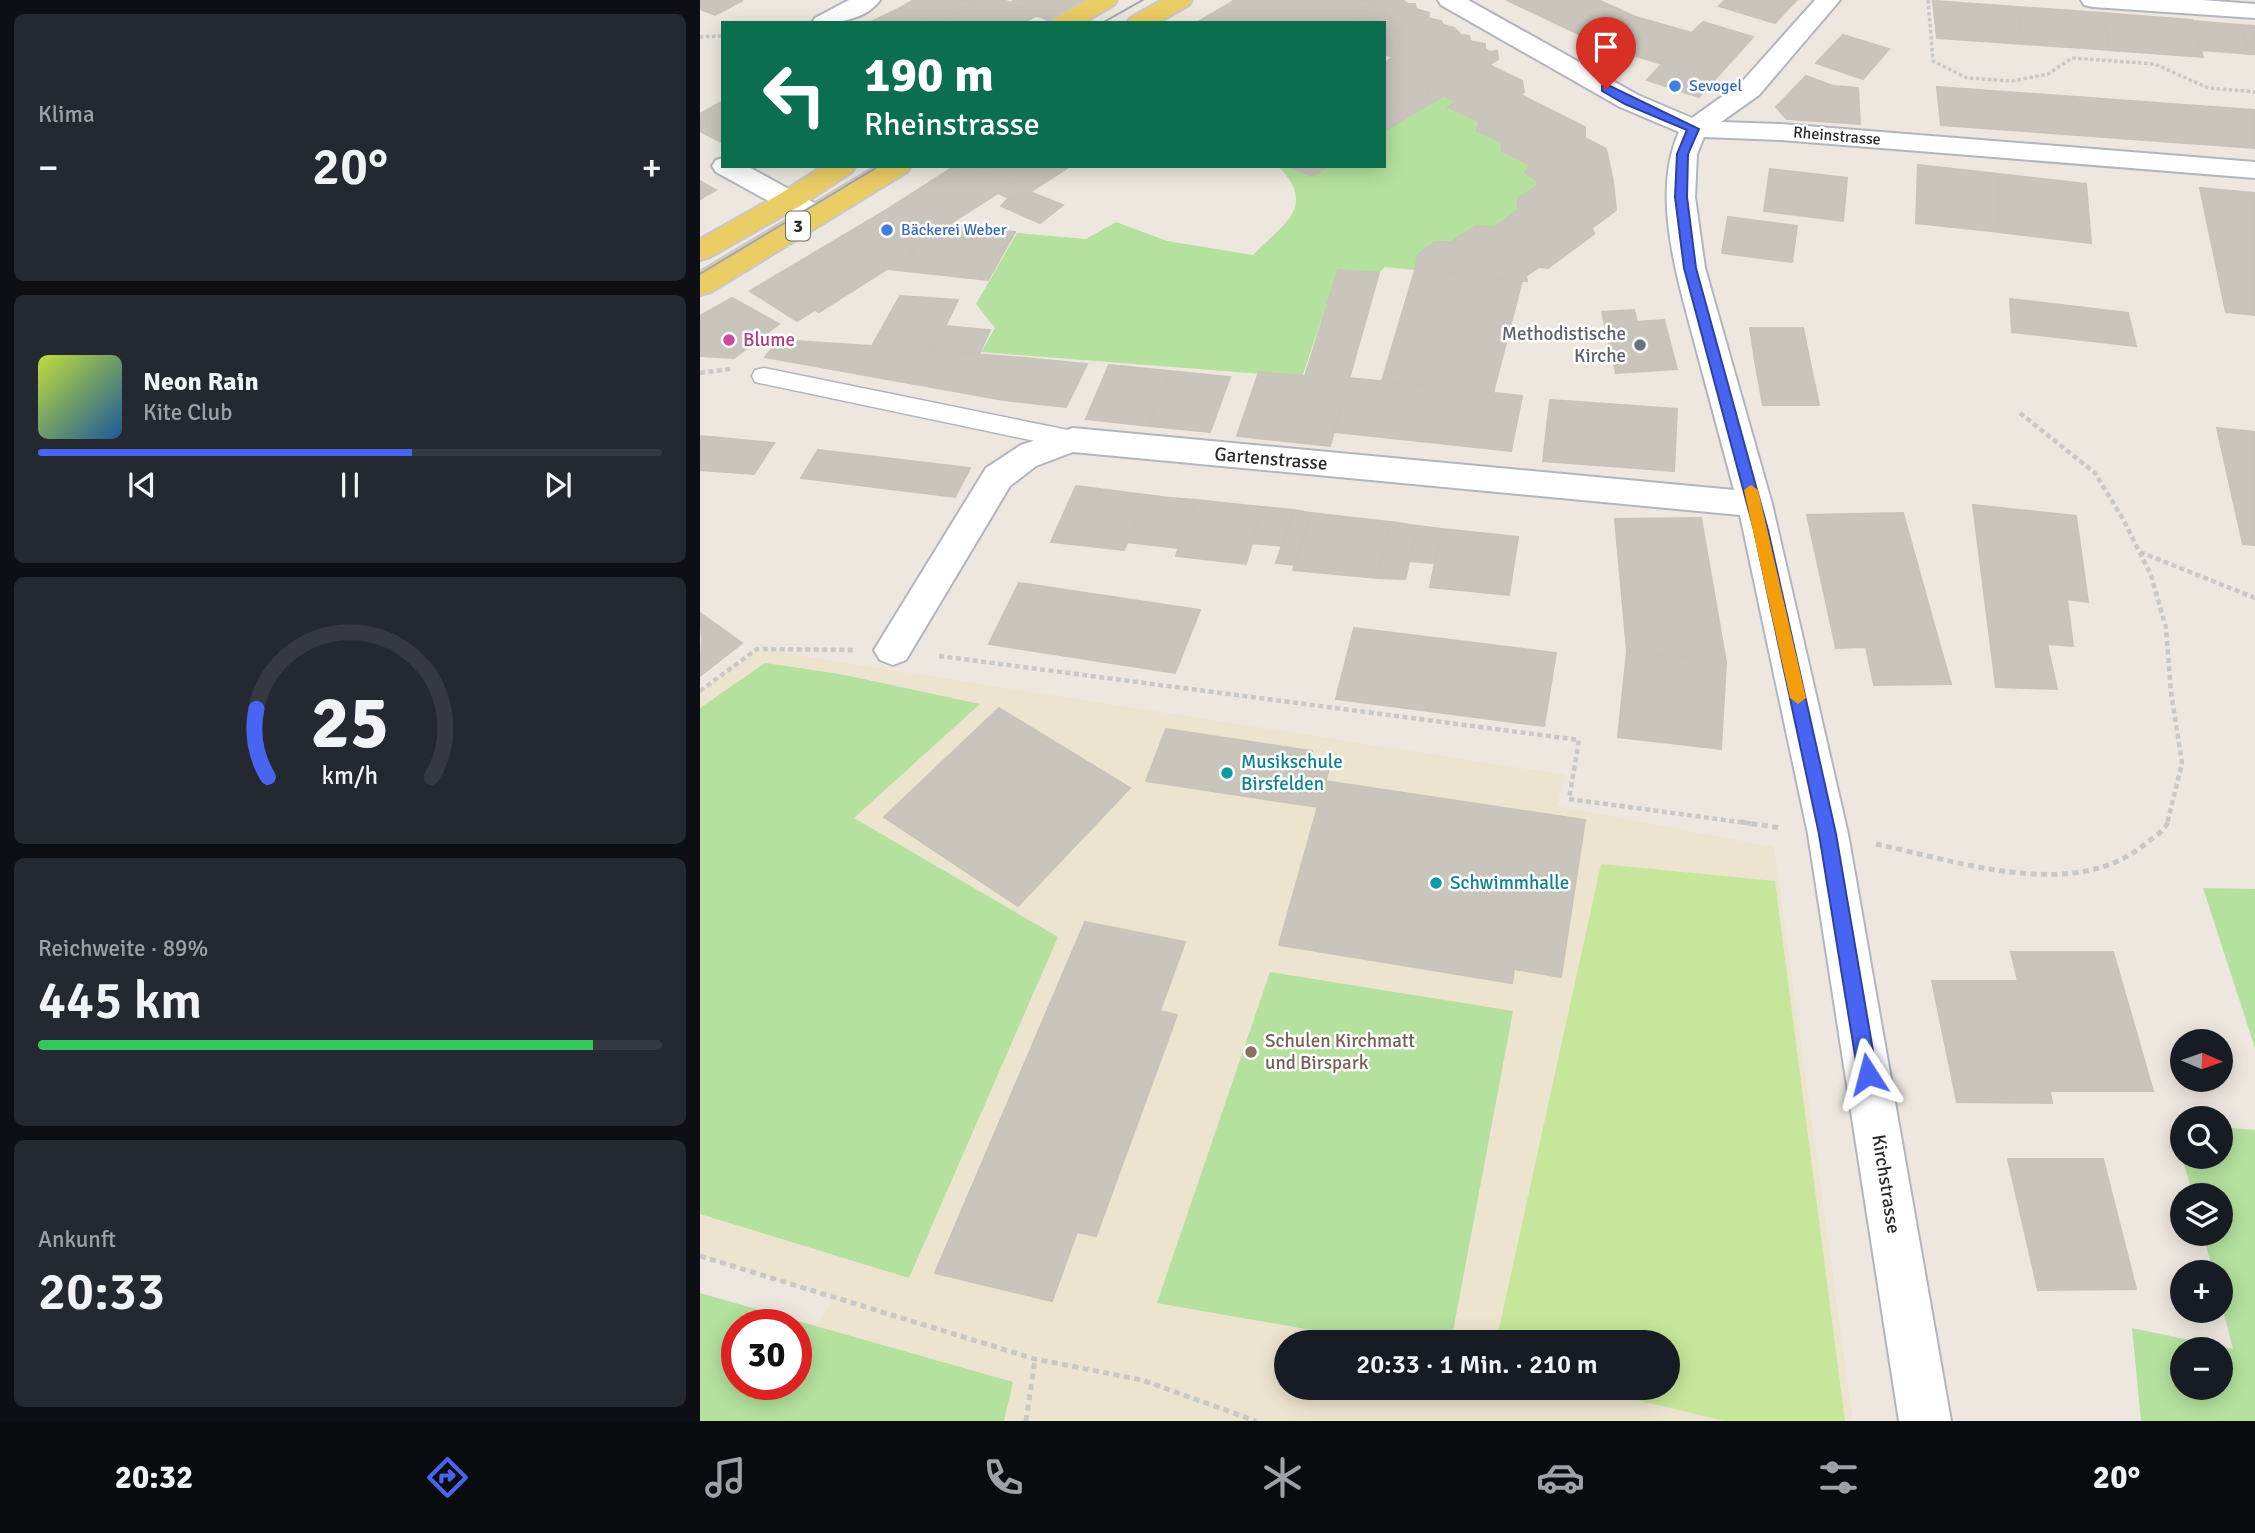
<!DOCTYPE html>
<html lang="de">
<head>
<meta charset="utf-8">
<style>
	:root { --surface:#171b24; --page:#242831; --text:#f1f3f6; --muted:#9ea1a6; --line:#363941; --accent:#4765f2 }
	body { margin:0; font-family:Signika,sans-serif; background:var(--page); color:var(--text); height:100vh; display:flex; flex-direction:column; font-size:26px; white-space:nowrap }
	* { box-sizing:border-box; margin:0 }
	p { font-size:23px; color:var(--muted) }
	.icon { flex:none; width:38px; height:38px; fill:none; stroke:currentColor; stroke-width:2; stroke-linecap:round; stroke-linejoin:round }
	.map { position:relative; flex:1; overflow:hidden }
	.panel { display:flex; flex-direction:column; gap:14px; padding:14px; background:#0d0f14; width:700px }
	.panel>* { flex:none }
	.banner { position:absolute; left:21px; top:21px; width:665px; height:147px; border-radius:0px; box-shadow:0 4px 18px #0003; background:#0b6e4f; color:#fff; overflow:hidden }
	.needle { width:46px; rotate:92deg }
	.buttons { position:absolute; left:1470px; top:1029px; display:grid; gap:14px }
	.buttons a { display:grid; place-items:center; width:63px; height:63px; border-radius:50%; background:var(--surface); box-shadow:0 4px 18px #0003; font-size:35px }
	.speed { position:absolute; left:21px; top:1309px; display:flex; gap:14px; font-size:35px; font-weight:700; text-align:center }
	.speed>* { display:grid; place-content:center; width:91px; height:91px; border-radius:50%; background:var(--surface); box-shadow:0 4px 18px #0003; line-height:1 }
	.speed .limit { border:10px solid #d22; background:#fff; color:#111 }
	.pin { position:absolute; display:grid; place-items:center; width:60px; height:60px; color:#fff; margin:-72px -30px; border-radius:50% 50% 50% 0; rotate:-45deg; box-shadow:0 0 7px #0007 }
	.pin .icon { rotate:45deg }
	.me { position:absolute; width:77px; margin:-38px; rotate:351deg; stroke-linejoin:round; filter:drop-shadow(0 0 5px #0008) }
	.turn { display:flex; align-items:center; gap:24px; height:147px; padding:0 28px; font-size:32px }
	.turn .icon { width:91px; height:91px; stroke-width:2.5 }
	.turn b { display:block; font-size:49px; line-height:60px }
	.big { font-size:52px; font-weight:600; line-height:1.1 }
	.panel .card { flex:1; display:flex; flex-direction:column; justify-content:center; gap:10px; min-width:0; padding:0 24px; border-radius:10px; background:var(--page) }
	.panel .dial { align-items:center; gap:0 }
	.dial svg { height:182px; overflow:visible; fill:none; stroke:var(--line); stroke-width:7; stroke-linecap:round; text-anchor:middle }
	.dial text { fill:var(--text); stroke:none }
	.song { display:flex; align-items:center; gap:21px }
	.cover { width:84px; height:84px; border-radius:10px; background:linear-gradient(135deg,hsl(70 70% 55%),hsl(210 70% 35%)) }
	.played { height:7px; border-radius:4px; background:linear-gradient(90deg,var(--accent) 60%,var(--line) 60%) }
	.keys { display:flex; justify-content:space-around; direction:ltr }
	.heat { display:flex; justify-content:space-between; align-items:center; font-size:38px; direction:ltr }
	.charge { height:10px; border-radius:5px; background:linear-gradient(90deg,#34c759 89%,var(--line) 0) }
	.trip { position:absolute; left:574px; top:1330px; width:406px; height:70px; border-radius:35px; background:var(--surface); box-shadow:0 4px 18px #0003; font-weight:600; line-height:70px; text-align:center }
	.tab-bar { display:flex; height:112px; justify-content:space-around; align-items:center; background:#090b0e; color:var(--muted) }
	.tab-bar .icon { width:49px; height:49px }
	.tab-bar .selected { color:var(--accent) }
	.tab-bar b { font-size:32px; color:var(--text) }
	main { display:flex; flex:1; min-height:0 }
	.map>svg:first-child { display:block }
</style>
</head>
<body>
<main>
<section class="panel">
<div class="card"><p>Klima</p>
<div class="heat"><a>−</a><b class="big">20°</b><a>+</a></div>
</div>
<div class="card">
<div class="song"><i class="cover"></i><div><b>Neon Rain</b><p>Kite Club</p></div></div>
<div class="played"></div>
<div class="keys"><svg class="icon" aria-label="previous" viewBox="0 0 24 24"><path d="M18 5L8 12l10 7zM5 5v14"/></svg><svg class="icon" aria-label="pause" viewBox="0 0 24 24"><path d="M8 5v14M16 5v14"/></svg><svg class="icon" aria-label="next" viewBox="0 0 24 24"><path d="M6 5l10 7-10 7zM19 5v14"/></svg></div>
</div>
<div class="card dial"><svg viewBox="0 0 100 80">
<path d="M14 69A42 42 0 1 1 86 69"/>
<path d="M14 69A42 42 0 0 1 9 39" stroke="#4765f2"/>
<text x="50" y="56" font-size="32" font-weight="700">25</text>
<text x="50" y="72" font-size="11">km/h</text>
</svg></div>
<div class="card"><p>Reichweite · 89%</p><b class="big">445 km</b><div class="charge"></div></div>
<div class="card"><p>Ankunft</p><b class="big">20:33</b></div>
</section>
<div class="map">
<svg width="1555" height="1421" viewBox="0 0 1555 1421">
	<rect width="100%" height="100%" fill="#ede7df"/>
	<path fill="#ede4d0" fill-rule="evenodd" d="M 57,649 L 865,775 L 857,806 L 1074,847 L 1153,1421 L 51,1421 L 96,1384 L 96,1354 L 134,1298 L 0,1256 L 0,691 ZM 586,1342 L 968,1342 L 968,1388 L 586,1388 Z"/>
	<path fill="#b4e19e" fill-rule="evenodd" d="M 744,96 L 756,101 L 749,108 L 779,121 L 777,131 L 802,142 L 802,151 L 830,165 L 826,173 L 837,180 L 838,186 L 818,198 L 818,210 L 795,227 L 776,226 L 751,242 L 735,242 L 718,255 L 715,270 L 685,267 L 679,273 L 638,270 L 602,377 L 281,352 L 295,328 L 276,304 L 317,233 L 386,239 L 416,222 L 467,241 L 553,255 C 579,227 620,208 578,166 L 586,166 L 612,176 L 628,166 L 684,166 L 684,131 Z
		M 65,663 L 140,674 L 280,704 L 154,818 L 358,937 L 209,1278 L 0,1214 L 0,708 Z
		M 1503,888 L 1555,889 L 1555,1048 Z
		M 570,972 L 813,1011 L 751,1342 L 679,1342 L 457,1303 Z
		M 1521,1127 L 1555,1130 L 1555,1421 L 1441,1421 L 1432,1328 L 1533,1349 L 1521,1302 L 1521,1272 L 1513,1272 L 1503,1234 L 1521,1234 L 1521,1195 L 1493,1195 L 1482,1157 L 1521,1157 ZM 1482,1349 L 1521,1349 L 1521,1388 L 1482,1388 Z
		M 0,1293 L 313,1382 L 304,1421 L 0,1421 ZM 37,1325 L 96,1325 L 96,1384 L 37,1384 Z"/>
	<path fill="#c6e79b" d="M 901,864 L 1075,881 L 1145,1421 L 1024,1421 L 887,1388 L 968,1388 L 968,1342 L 796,1342 Z"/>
	<path fill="#c9c5bd" stroke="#c9c3b9" stroke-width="2" d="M 0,0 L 43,0 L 15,15 L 0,9 Z
		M 214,0 L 280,0 L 238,23 L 232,23 L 200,8 Z
		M 280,0 L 304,0 L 337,15 L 323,23 L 238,23 Z
		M 315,0 L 389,0 L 352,22 L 310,3 Z
		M 535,0 L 679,0 L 646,23 L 498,22 Z
		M 679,0 L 702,0 L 708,4 L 715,4 L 716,9 L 729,13 L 728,18 L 741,21 L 743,25 L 754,28 L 761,35 L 769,36 L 770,41 L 785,44 L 785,49 L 790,52 L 797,51 L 798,59 L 737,100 L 727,96 L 729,89 L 684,73 L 684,64 L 692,57 L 684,54 L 684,23 L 646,23 Z
		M 807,0 L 898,0 L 936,17 L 906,47 Z
		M 1025,0 L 1061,0 L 1089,8 L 1075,23 L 1019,6 Z
		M 1061,0 L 1097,0 L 1089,8 Z
		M 1233,1 L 1317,7 L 1323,44 L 1237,38 Z
		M 1317,7 L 1403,13 L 1410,50 L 1323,44 Z
		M 200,8 L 232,23 L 169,23 Z
		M 1403,13 L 1492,20 L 1503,57 L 1410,50 Z
		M 936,17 L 992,33 L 1003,22 L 1053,37 L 999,97 L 947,80 L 962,64 L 906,47 Z
		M 1493,21 L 1540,25 L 1550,54 L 1501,50 Z
		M 1540,25 L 1555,26 L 1555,54 L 1550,54 Z
		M 1143,35 L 1189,49 L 1163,79 L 1116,63 Z
		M 789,65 L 822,81 L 824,92 L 821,95 L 885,127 L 885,138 L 906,149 L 913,181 L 881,182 L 879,185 L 850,171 L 837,180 L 825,173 L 830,165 L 802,151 L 802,142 L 777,131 L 779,121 L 748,107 L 756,101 L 744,96 Z
		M 684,73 L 729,89 L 727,96 L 737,100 L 709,116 L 684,105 Z
		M 1106,76 L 1133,86 L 1158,88 L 1160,124 L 1087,119 L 1076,107 Z
		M 1237,87 L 1555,110 L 1555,148 L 1241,125 Z
		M 23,101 L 23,143 L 0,131 L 0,114 Z
		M 684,105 L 709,116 L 684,131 Z
		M 1218,165 L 1298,174 L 1299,232 L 1216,223 Z
		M 255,166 L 274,166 L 324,191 L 311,199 L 298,193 L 234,234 L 188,209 Z
		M 274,166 L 370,166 L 330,192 Z
		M 589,166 L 628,166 L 612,176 Z
		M 1070,169 L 1147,178 L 1143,221 L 1064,211 Z
		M 850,171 L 879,185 L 881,182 L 913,181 L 916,210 L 892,228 L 894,234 L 848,268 L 839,267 L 826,276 L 827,281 L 715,270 L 718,255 L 735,242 L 751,242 L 776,226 L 795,227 L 818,210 L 818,198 L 838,186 L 837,180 Z
		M 1298,174 L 1386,184 L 1391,243 L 1299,232 Z
		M 0,181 L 16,190 L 0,199 Z
		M 1500,188 L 1555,193 L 1555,315 L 1526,312 Z
		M 324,191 L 330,192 L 363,205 L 340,223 L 301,206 L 309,198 L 311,199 Z
		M 188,209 L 234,234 L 210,250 L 214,252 L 119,312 L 115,310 L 97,321 L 50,291 Z
		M 1028,217 L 1097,226 L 1092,262 L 1022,253 Z
		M 249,225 L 315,232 L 288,280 L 188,269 L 214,252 L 210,250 Z
		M 638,270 L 679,273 L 630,446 L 537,436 L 559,372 L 605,376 Z
		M 715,270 L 822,281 L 793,393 L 682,381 Z
		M 200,296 L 258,300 L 233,351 L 172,346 Z
		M 32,298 L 79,324 L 34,358 L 0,356 L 0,316 Z
		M 1310,299 L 1428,313 L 1436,346 L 1312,332 Z
		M 934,310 L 937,322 L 964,320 L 977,369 L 916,373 L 902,312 Z
		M 245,326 L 290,330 L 279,354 L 233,351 Z
		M 1050,328 L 1103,328 L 1111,367 L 1056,367 Z
		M 79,340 L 172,346 L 325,358 L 303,400 L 65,357 Z
		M 325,358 L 387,364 L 366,407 L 303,400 Z
		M 409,365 L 470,371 L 448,426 L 386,419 Z
		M 1056,367 L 1111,367 L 1119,405 L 1063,405 Z
		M 470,371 L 530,377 L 510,432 L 448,426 Z
		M 649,378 L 822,396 L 811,451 L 634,432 Z
		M 850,400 L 977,409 L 974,471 L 843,461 Z
		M 1517,428 L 1555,432 L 1555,545 L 1543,544 Z
		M 0,436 L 74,443 L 54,474 L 0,470 Z
		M 118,450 L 270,468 L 255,497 L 101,478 Z
		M 376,486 L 447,495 L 424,550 L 351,542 Z
		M 447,495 L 470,498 L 451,545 L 427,542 Z
		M 470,498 L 496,500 L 478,548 L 451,545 Z
		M 496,500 L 563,507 L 546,564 L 476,556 Z
		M 1273,505 L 1376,516 L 1388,602 L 1367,599 L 1373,646 L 1347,644 L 1357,689 L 1296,687 Z
		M 563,507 L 594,510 L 583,546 L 552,543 Z
		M 594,510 L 611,513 L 596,565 L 576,563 Z
		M 611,513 L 691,522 L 677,578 L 593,570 Z
		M 1203,513 L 1240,646 L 1251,684 L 1174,685 L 1166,647 L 1136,648 L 1107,515 Z
		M 1001,518 L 1026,662 L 927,651 L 915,519 Z
		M 691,522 L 718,526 L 705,579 L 677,578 Z
		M 718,526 L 742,529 L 735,563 L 709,561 Z
		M 742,529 L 818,537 L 809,595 L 730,587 Z
		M 319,583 L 500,610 L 475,673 L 289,644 Z
		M 0,613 L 42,643 L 0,676 L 2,639 Z
		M 654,628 L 856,653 L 844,726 L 636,699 Z
		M 927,651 L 1026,662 L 1021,749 L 918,737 Z
		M 299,708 L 430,788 L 318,906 L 184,817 Z
		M 466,729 L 612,751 L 597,804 L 446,781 Z
		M 608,765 L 629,768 L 619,807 L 597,804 Z
		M 625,781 L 885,820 L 861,977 L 814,969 L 812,983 L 579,945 Z
		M 385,922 L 485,942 L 460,1011 L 477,1015 L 396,1236 L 377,1232 L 352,1301 L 235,1273 Z
		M 1311,952 L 1413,952 L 1453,1091 L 1350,1091 L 1352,1103 L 1257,1102 L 1232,981 L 1318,981 Z
		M 1308,1159 L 1403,1159 L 1436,1289 L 1338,1290 Z"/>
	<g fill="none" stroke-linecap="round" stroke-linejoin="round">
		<defs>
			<path id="service" d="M 64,368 L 373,431 L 382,434 L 386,440 L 382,446 L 373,449 L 55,382 L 52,376 L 55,370 Z"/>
			<path id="minor" d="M 149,0 L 180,0 C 165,21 135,23 112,23 L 115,18 Z
				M 738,0 L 768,0 L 938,95 L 992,118 L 1041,83 L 1115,0 L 1140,0 L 1059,95 L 1021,122 L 1081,124 L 1555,162 L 1555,178 L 1081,140 L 1004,137 L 997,154 L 995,197 L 1005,268 L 1072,504 L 1148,834 L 1251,1421 L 1199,1421 L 1108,834 L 1040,515 L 373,452 L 336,466 L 310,486 L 206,660 L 193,665 L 180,660 L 174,650 L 286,468 L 321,445 L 373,428 L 1034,490 C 1022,445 1010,400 998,356 C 981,289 949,198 979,132 L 920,107 L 741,5 Z
				M 1381,0 L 1502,0 L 1555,4 L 1555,18 L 1393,7 L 1384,5 Z
				M 23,158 L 23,166 L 47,166 L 125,209 L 129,215 L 125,221 L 115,224 L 105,221 L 16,172 L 12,166 L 16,160 Z"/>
			<path id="primary" d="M 387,0 L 417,0 L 414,5 L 383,23 L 352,23 L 355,18 Z
				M 462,0 L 492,0 L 489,5 L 458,23 L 427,23 L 430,18 Z
				M 123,166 L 156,166 L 152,172 L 100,206 L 10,257 L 0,260 L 0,239 L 80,194 Z
				M 177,166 L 211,166 L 207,172 L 11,292 L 0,295 L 0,272 Z"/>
		</defs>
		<use href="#service" stroke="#b2b5bf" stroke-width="3"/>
		<use href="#minor" stroke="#b2b5bf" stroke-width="4"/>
		<use href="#primary" stroke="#c8c8c8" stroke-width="4"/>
		<path stroke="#c8c8c8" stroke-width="3.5" stroke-dasharray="3.5 2.5" stroke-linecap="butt" d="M 1228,0 L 1233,61 L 1267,78 L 1312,81 L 1348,74 L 1372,58 L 1455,64 L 1508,88 L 1555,92
			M 0,37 L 23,36"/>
		<path stroke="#c8c8c8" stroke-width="4.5" stroke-dasharray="5 3.5" stroke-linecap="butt" d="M 0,373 L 30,369
			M 1320,413 L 1395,473 L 1423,519 L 1451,575 L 1466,628 L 1471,692 L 1482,763 L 1467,824
			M 1440,552 L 1555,598
			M 239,656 L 879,740 L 869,799 L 1054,824
			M 0,691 L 57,649 L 154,650"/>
		<path stroke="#c8c8c8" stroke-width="5" stroke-dasharray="6 4.5" stroke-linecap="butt" d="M 1041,822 L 1081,828
			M 1176,844 C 1258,861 1374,903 1445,844 C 1453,838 1464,831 1468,822
			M 0,1256 L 335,1359 L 442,1380 L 556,1421
			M 326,1421 L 335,1359"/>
		<use href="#service" fill="#fff" fill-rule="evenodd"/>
		<use href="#minor" fill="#fff" fill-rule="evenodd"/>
		<use href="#primary" fill="#ebcd66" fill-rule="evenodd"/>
		<path stroke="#a2a4b5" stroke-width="2" d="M 402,23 L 443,0
			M 0,274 L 179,166"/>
	</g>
	<path fill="#4765f2" stroke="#2e429d" stroke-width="2" d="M 902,86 L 910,86 L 999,129 L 988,154 L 987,197 L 996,268 L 1068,530 L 1136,834 L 1177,1074 L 1174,1081 L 1168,1083 L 1161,1081 L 1158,1074 L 1119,834 L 1054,530 L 984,268 L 975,197 L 977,154 L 987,130 L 925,104 L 902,91 Z"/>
	<path fill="#f59e0b" d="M 1051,485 L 1058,490 L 1106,698 L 1098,704 L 1090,698 L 1044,490 Z"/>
	<g fill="#3f7fe0" stroke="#fff" stroke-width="2.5">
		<circle cx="975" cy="86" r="7"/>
		<circle cx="187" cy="230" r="7"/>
	</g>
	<circle fill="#d1479c" stroke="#fff" stroke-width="2.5" cx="29" cy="340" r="7"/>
	<circle fill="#6b7280" stroke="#fff" stroke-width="2.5" cx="940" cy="345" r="7"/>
	<g fill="#0f9aa8" stroke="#fff" stroke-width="2.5">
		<circle cx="527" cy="773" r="7"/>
		<circle cx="736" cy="883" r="7"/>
	</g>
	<circle fill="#8d6e63" stroke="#fff" stroke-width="2.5" cx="551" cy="1052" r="7"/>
	<g text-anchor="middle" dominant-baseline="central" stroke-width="5" stroke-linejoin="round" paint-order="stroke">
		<g font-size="16" fill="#366cbe" stroke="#fff" text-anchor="start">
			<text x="989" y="86">Sevogel</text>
			<text x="201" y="230">Bäckerei Weber</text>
		</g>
		<g font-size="16" fill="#2c2c2c" stroke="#fff">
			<text transform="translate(1137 136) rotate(5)">Rheinstrasse</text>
		</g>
		<rect fill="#fff" stroke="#6b6b6b" stroke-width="2" x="86" y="211.5" width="24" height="29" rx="5"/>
		<g font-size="18" font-weight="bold" fill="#2c2c2c">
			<text x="98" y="226">3</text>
		</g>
		<g font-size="19" fill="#5b616d" stroke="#fff" text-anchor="end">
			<text x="926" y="334">Methodistische<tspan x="926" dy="22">Kirche</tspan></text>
		</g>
		<g font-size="19" fill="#b23c85" stroke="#fff" text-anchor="start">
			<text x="43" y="340">Blume</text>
		</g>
		<g font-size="19" fill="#2c2c2c" stroke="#fff">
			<text transform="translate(571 459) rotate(5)">Gartenstrasse</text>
			<text transform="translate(1186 1184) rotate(81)">Kirchstrasse</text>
		</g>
		<g font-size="19" fill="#0d838f" stroke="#fff" text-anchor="start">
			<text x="541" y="762">Musikschule<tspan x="541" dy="22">Birsfelden</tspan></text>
			<text x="750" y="883">Schwimmhalle</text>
		</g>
		<g font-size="19" fill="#785e54" stroke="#fff" text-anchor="start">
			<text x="565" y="1041">Schulen Kirchmatt<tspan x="565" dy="22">und Birspark</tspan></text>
		</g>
	</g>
</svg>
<div class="buttons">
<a><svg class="needle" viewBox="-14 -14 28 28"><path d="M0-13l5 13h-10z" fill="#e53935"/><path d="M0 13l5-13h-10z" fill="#9ea1a6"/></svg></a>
<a><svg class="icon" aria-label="search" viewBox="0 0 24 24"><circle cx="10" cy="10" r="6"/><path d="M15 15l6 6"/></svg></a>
<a><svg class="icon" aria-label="layers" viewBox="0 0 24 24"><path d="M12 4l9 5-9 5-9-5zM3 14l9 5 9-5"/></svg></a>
<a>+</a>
<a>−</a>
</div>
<div class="speed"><div class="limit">30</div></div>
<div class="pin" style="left:906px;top:89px;background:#d93025"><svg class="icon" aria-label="arrive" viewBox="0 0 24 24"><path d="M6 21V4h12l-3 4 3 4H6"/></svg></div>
<svg class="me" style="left:1168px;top:1074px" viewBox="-20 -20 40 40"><path d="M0-17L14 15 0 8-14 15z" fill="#4765f2" stroke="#fff" stroke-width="4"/></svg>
<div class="trip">20:33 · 1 Min. · 210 m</div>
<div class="banner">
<div class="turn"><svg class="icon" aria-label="left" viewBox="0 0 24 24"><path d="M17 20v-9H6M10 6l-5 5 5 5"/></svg><div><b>190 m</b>Rheinstrasse</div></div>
</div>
</div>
</main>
<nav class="tab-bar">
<b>20:32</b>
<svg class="icon selected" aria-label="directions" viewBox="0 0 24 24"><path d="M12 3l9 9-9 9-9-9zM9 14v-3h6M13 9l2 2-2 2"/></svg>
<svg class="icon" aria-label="music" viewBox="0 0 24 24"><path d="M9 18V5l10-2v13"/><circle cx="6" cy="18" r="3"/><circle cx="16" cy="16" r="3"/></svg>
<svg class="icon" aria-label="phone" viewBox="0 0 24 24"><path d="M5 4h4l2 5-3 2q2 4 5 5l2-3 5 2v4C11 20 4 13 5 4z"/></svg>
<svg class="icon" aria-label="climate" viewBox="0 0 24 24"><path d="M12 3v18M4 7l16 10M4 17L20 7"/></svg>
<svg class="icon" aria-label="car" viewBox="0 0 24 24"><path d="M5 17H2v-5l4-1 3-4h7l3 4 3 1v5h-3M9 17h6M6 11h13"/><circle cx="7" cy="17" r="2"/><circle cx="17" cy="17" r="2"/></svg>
<svg class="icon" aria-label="filters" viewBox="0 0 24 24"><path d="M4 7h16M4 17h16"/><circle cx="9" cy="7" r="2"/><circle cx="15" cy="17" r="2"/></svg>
<b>20°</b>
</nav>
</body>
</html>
